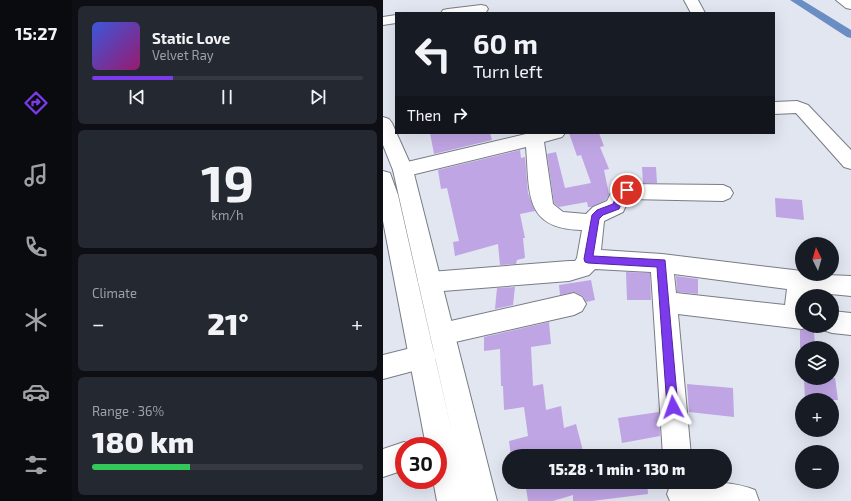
<!DOCTYPE html>
<html lang="en">
<head>
<meta charset="utf-8">
<style>
	:root { --surface:#171b24; --page:#242831; --text:#f1f3f6; --muted:#9ea1a6; --line:#363941; --accent:#7c3aed }
	body { margin:0; font-family:"Exo 2",sans-serif; background:var(--page); color:var(--text); height:100vh; display:flex; flex-direction:column; font-size:15px; white-space:nowrap }
	* { box-sizing:border-box; margin:0 }
	p { font-size:13px; color:var(--muted) }
	.icon { flex:none; width:22px; height:22px; fill:none; stroke:currentColor; stroke-width:2; stroke-linecap:round; stroke-linejoin:round }
	.map { position:relative; flex:1; overflow:hidden }
	.panel { display:flex; flex-direction:column; gap:6px; padding:6px; background:#0d0f14; width:311px }
	.panel>* { flex:none }
	.top-card { position:absolute; left:12px; top:12px; width:380px; height:122px; border-radius:0px; box-shadow:0 4px 16px #0002; background:#171b24; color:var(--text); overflow:hidden }
	.needle { width:26px; rotate:355deg }
	.buttons { position:absolute; left:412px; top:237px; display:grid; gap:8px }
	.buttons a { display:grid; place-items:center; width:44px; height:44px; border-radius:50%; background:var(--surface); box-shadow:0 4px 16px #0002; font-size:20px }
	.speed { position:absolute; left:12px; top:437px; display:flex; gap:8px; font-size:20px; font-weight:700; text-align:center }
	.speed>* { display:grid; place-content:center; width:52px; height:52px; border-radius:50%; background:var(--surface); box-shadow:0 4px 16px #0002; line-height:1 }
	.speed .limit { border:6px solid #d22; background:#fff; color:#111 }
	.pin { position:absolute; display:grid; place-items:center; width:34px; height:34px; color:#fff; margin:-17px; border:2px solid #fff; border-radius:50%; box-shadow:0 1px 4px #0007 }
	.me { position:absolute; width:44px; margin:-22px; rotate:356deg; stroke-linejoin:round; filter:drop-shadow(0 0 3px #0008) }
	.turn { display:flex; align-items:center; gap:14px; height:84px; padding:0 12px; font-size:18px }
	.turn .icon { width:52px; height:52px; stroke-width:2.5 }
	.turn b { display:block; font-size:28px; line-height:34px }
	.then { display:flex; align-items:center; height:38px; padding:0 12px; background:#0003; gap:8px; font-size:15px }
	.big { font-size:30px; font-weight:800; line-height:1.1 }
	.panel .card { flex:1; display:flex; flex-direction:column; justify-content:center; gap:6px; min-width:0; padding:0 14px; border-radius:6px; background:var(--page) }
	.panel .dial { align-items:center; gap:0 }
	.dial b { font-size:52px; line-height:1 }
	.song { display:flex; align-items:center; gap:12px }
	.cover { width:48px; height:48px; border-radius:6px; background:linear-gradient(135deg,hsl(230 70% 55%),hsl(320 70% 35%)) }
	.played { height:4px; border-radius:2px; background:linear-gradient(90deg,var(--accent) 30%,var(--line) 30%) }
	.keys { display:flex; justify-content:space-around; direction:ltr }
	.heat { display:flex; justify-content:space-between; align-items:center; font-size:22px; direction:ltr }
	.charge { height:6px; border-radius:3px; background:linear-gradient(90deg,#34c759 36%,var(--line) 0) }
	.trip { position:absolute; left:119px; top:449px; width:230px; height:40px; border-radius:20px; background:var(--surface); box-shadow:0 4px 16px #0002; font-weight:800; line-height:40px; text-align:center }
	main { display:flex; flex:1; min-height:0 }
	.tabs { display:flex; flex-direction:column; width:72px; justify-content:space-around; align-items:center; background:#090b0e; color:var(--muted) }
	.tabs .icon { width:28px; height:28px }
	.tabs .selected { color:var(--accent) }
	.tabs b { font-size:18px; color:var(--text) }
	.map>svg:first-child { display:block }
</style>
</head>
<body>
<main>
<nav class="tabs">
<b>15:27</b>
<svg class="icon selected" aria-label="directions" viewBox="0 0 24 24"><path d="M12 3l9 9-9 9-9-9zM9 14v-3h6M13 9l2 2-2 2"/></svg>
<svg class="icon" aria-label="music" viewBox="0 0 24 24"><path d="M9 18V5l10-2v13"/><circle cx="6" cy="18" r="3"/><circle cx="16" cy="16" r="3"/></svg>
<svg class="icon" aria-label="phone" viewBox="0 0 24 24"><path d="M5 4h4l2 5-3 2q2 4 5 5l2-3 5 2v4C11 20 4 13 5 4z"/></svg>
<svg class="icon" aria-label="climate" viewBox="0 0 24 24"><path d="M12 3v18M4 7l16 10M4 17L20 7"/></svg>
<svg class="icon" aria-label="car" viewBox="0 0 24 24"><path d="M5 17H2v-5l4-1 3-4h7l3 4 3 1v5h-3M9 17h6M6 11h13"/><circle cx="7" cy="17" r="2"/><circle cx="17" cy="17" r="2"/></svg>
<svg class="icon" aria-label="filters" viewBox="0 0 24 24"><path d="M4 7h16M4 17h16"/><circle cx="9" cy="7" r="2"/><circle cx="15" cy="17" r="2"/></svg>
</nav>
<section class="panel">
<div class="card">
<div class="song"><i class="cover"></i><div><b>Static Love</b><p>Velvet Ray</p></div></div>
<div class="played"></div>
<div class="keys"><svg class="icon" aria-label="previous" viewBox="0 0 24 24"><path d="M18 5L8 12l10 7zM5 5v14"/></svg><svg class="icon" aria-label="pause" viewBox="0 0 24 24"><path d="M8 5v14M16 5v14"/></svg><svg class="icon" aria-label="next" viewBox="0 0 24 24"><path d="M6 5l10 7-10 7zM19 5v14"/></svg></div>
</div>
<div class="card dial"><b>19</b><p>km/h</p></div>
<div class="card"><p>Climate</p>
<div class="heat"><a>−</a><b class="big">21°</b><a>+</a></div>
</div>
<div class="card"><p>Range · 36%</p><b class="big">180 km</b><div class="charge"></div></div>
</section>
<div class="map">
<svg width="468" height="501" viewBox="0 0 468 501">
	<rect width="100%" height="100%" fill="#e2e6f1"/>
	<g fill="none" stroke-linecap="round" stroke-linejoin="round">
		<path fill="#6a8dc3" fill-rule="evenodd" d="M 407,0 L 419,0 L 468,30 L 468,38 L 464,37 Z"/>
	</g>
	<path fill="#bfa5e4" d="M 47,133 L 107,133 L 109,140 L 51,154 Z
		M 186,133 L 216,133 L 221,146 L 217,147 L 226,169 L 221,170 L 226,194 L 223,200 L 208,207 L 205,207 L 204,202 L 176,207 L 171,203 L 164,154 L 173,152 L 182,188 L 208,183 L 198,155 L 194,156 Z
		M 137,150 L 138,158 L 142,157 L 145,193 L 152,211 L 137,214 L 142,238 L 140,238 L 142,258 L 134,260 L 133,264 L 117,265 L 115,244 L 72,256 L 70,242 L 76,241 L 64,188 L 58,189 L 55,170 Z
		M 259,167 L 273,167 L 274,183 L 260,183 Z
		M 392,198 L 419,200 L 421,220 L 393,217 Z
		M 243,272 L 267,273 L 268,300 L 244,300 Z
		M 293,276 L 315,279 L 315,294 L 294,292 Z
		M 208,280 L 212,300 L 203,302 L 200,296 L 192,292 L 177,295 L 176,285 Z
		M 132,287 L 130,305 L 112,309 L 114,288 Z
		M 166,322 L 168,344 L 148,347 L 150,386 L 160,384 L 163,410 L 178,406 L 181,428 L 193,424 L 200,451 L 184,456 L 178,456 L 177,451 L 159,456 L 128,456 L 126,441 L 145,436 L 141,407 L 121,410 L 120,386 L 118,386 L 117,349 L 101,351 L 101,337 Z
		M 423,329 L 431,331 L 432,348 L 417,348 L 417,330 Z
		M 421,378 L 452,378 L 455,400 L 422,400 Z
		M 304,384 L 350,388 L 351,417 L 306,412 Z
		M 276,412 L 277,436 L 239,443 L 235,418 Z
		M 142,482 L 264,482 L 265,494 L 209,501 L 190,501 L 190,495 L 170,501 L 145,501 Z"/>
	<g fill="none" stroke-linecap="round" stroke-linejoin="round">
		<defs>
			<path id="minor" d="M 301,0 L 315,0 L 322,13 L 308,13 Z
				M 453,0 L 468,0 L 468,9 L 463,8 Z
				M 98,5 L 103,6 L 105,9 L 103,12 L 58,13 L 60,10 L 65,9 Z
				M 13,15 L 13,23 L 0,25 L 0,17 Z
				M 414,101 L 425,105 L 468,150 L 468,169 L 461,167 L 413,113 L 391,114 L 391,102 Z
				M 147,133 L 182,133 L 179,137 L 161,142 L 170,204 L 180,212 L 203,214 L 210,207 L 224,201 L 230,189 L 241,184 L 340,185 L 347,188 L 350,193 L 347,198 L 340,201 L 246,199 L 240,212 L 221,221 L 218,250 L 279,254 L 419,271 L 419,274 L 468,276 L 468,296 L 427,292 L 427,296 L 419,296 L 419,326 L 427,326 L 419,329 L 295,314 L 308,456 L 280,456 L 268,272 L 212,269 L 206,275 L 186,281 L 47,292 L 39,289 L 35,282 L 39,275 L 47,272 L 186,261 L 192,261 L 194,258 L 199,230 C 140,229 147,192 143,147 L 20,177 L 13,175 L 10,170 L 13,165 L 20,163 ZM 291,274 L 404,289 L 402,305 L 293,293 Z
				M 191,293 L 199,297 L 203,304 L 199,311 L 191,315 L 59,345 L 50,342 L 47,334 L 50,326 L 59,323 Z
				M 449,311 L 468,313 L 468,335 L 449,333 L 440,330 L 439,326 L 449,326 Z
				M 40,345 L 49,348 L 53,357 L 49,366 L 0,379 L 0,355 Z
				M 21,442 L 31,446 L 21,446 L 21,470 L 0,477 L 0,449 Z
				M 292,482 C 318,482 347,480 372,490 L 376,501 L 287,501 L 284,494 L 288,483 Z"/>
			<path id="highway" d="M 0,117 L 6,119 L 9,123 L 30,170 L 114,501 L 54,501 L 50,480 L 55,480 L 55,446 L 43,446 L 0,221 L 0,171 L 7,173 L 15,195 L 70,437 L 10,170 L 0,145 Z"/>
		</defs>
		<use href="#minor" stroke="#787c85" stroke-width="2"/>
		<use href="#highway" stroke="#787c85" stroke-width="2"/>
		<use href="#minor" fill="#fff" fill-rule="evenodd"/>
		<use href="#highway" fill="#fff" fill-rule="evenodd"/>
	</g>
	<path fill="#7c3aed" stroke="#51269a" d="M 244,187 L 249,190 L 242,194 L 236,209 L 220,215 L 216,219 L 210,256 L 282,260 L 295,407 L 294,411 L 290,413 L 286,411 L 284,407 L 274,267 L 205,263 L 202,262 L 201,259 L 209,215 L 214,210 L 230,204 L 236,190 Z"/>
</svg>
<div class="buttons">
<a><svg class="needle" viewBox="-14 -14 28 28"><path d="M0-13l5 13h-10z" fill="#e53935"/><path d="M0 13l5-13h-10z" fill="#9ea1a6"/></svg></a>
<a><svg class="icon" aria-label="search" viewBox="0 0 24 24"><circle cx="10" cy="10" r="6"/><path d="M15 15l6 6"/></svg></a>
<a><svg class="icon" aria-label="layers" viewBox="0 0 24 24"><path d="M12 4l9 5-9 5-9-5zM3 14l9 5 9-5"/></svg></a>
<a>+</a>
<a>−</a>
</div>
<div class="speed"><div class="limit">30</div></div>
<div class="pin" style="left:244px;top:190px;background:#d93025"><svg class="icon" aria-label="arrive" viewBox="0 0 24 24"><path d="M6 21V4h12l-3 4 3 4H6"/></svg></div>
<svg class="me" style="left:290px;top:407px" viewBox="-20 -20 40 40"><path d="M0-17L14 15 0 8-14 15z" fill="#7c3aed" stroke="#fff" stroke-width="4"/></svg>
<div class="trip">15:28 · 1 min · 130 m</div>
<div class="top-card">
<div class="turn"><svg class="icon" aria-label="left" viewBox="0 0 24 24"><path d="M17 20v-9H6M10 6l-5 5 5 5"/></svg><div><b>60 m</b>Turn left</div></div>
<div class="then">Then<svg class="icon" aria-label="right" viewBox="0 0 24 24"><path d="M7 20v-9h11M14 6l5 5-5 5"/></svg></div>
</div>
</div>
</main>
</body>
</html>
